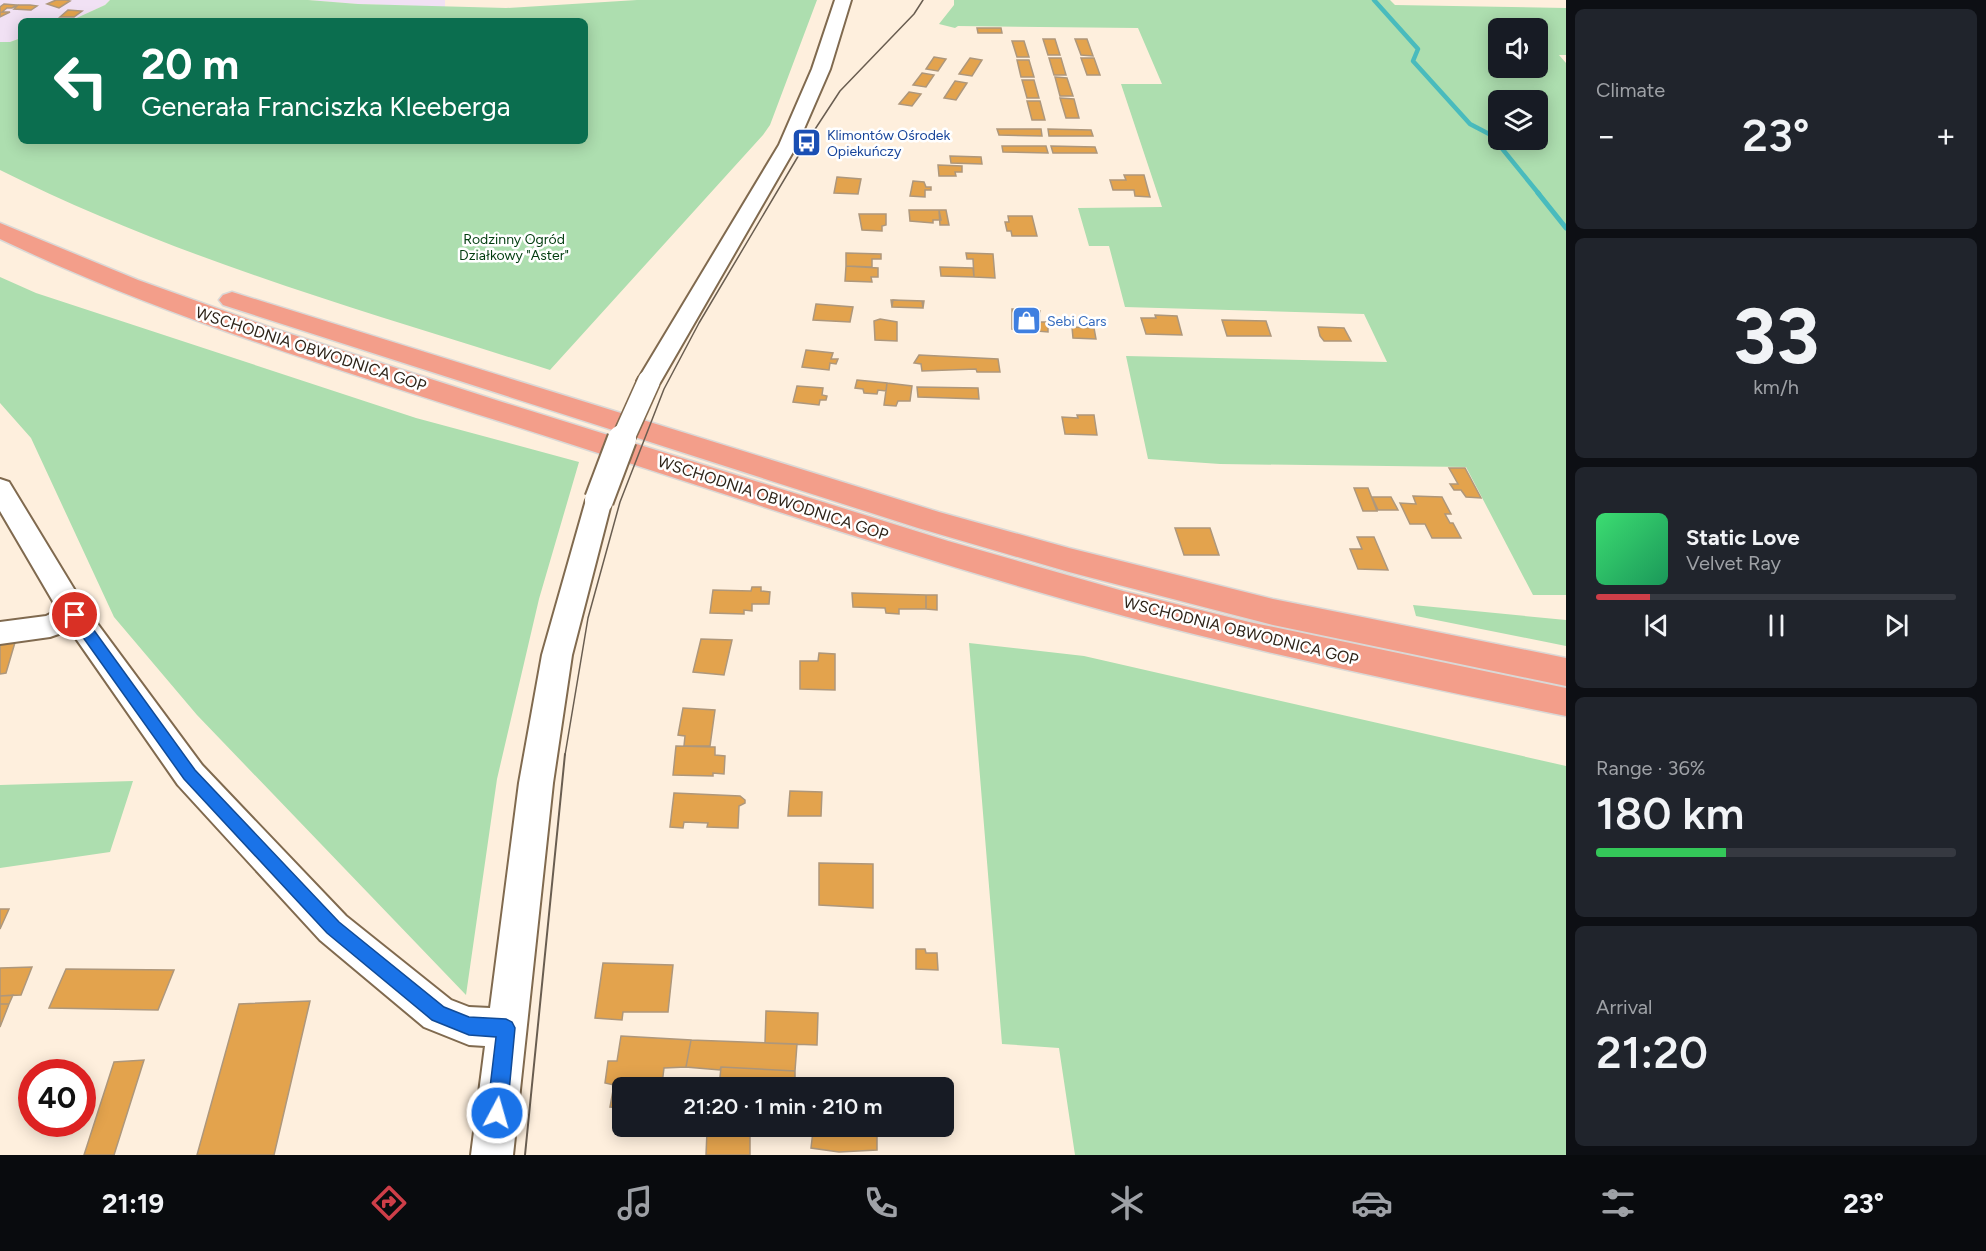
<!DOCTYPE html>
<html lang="en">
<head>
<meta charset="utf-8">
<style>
	:root { --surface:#171b24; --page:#20242c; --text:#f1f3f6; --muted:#9ea1a6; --line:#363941; --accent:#ce3e48 }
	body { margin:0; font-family:Figtree,sans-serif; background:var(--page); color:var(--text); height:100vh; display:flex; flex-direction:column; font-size:22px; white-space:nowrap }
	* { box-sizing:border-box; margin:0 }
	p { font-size:20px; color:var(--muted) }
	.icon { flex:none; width:33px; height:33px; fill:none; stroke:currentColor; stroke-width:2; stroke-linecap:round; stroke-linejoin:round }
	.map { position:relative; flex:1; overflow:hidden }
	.sheet { display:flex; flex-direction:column; gap:9px; padding:9px; background:#0d0f14; width:420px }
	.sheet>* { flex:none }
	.guide { position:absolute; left:18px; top:18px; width:570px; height:126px; border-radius:9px; box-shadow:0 3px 15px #0003; background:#0b6e4f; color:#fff; overflow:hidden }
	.buttons { position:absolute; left:1488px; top:18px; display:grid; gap:12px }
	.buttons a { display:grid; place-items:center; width:60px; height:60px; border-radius:9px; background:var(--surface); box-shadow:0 3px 15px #0003; font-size:30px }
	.speed { position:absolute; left:18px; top:1059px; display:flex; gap:12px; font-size:30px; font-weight:700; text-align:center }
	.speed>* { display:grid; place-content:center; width:78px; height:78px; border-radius:50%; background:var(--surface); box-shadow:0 3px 15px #0003; line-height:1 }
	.speed .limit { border:9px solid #d22; background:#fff; color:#111 }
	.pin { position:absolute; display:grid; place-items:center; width:51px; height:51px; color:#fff; margin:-26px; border:3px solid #fff; border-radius:50%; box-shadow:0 2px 6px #0007 }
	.me { position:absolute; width:66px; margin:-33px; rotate:6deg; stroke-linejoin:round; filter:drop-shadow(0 0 4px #0008) }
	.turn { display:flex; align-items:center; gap:21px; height:126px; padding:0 24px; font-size:27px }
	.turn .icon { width:78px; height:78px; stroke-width:2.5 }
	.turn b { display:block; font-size:42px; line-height:51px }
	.big { font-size:45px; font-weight:600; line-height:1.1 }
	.sheet .card { flex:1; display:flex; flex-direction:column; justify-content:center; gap:9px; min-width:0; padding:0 21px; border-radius:9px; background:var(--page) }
	.sheet .dial { align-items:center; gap:0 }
	.dial b { font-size:78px; line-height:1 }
	.song { display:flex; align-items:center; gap:18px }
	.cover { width:72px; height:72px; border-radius:9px; background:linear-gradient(135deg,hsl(140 70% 55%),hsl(150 70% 35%)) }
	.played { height:6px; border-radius:3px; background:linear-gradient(90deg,var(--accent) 15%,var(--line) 15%) }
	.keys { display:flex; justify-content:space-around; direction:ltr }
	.heat { display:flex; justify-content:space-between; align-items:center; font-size:33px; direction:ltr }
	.charge { height:9px; border-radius:4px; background:linear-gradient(90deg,#34c759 36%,var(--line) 0) }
	.trip { position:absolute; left:612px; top:1077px; width:342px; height:60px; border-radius:9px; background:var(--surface); box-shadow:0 3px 15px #0003; font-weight:600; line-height:60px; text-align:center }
	.dock { display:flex; height:96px; justify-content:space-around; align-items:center; background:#090b0e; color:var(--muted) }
	.dock .icon { width:42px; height:42px }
	.dock .selected { color:var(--accent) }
	.dock b { font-size:27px; color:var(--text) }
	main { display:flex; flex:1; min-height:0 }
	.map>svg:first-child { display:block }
</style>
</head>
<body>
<main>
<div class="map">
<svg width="1566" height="1155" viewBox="0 0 1566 1155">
	<rect width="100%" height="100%" fill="#feefdd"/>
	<path fill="#f1e1f4" d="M 0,0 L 110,0 L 105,5 L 70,21 L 21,21 L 21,38 L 10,42 L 0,42 Z
		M 308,0 L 445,0 L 445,7 L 358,4 Z"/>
	<path fill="#addeaf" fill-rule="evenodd" d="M 110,0 L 308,0 L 358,4 L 506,8 L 637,0 L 817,0 L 770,125 L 763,135 L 550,370 C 364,311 175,258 0,170 L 0,42 L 10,42 L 21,38 L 21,141 L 585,141 L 585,21 L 70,21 L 105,5 Z
		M 954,0 L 1390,0 L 1395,5 L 1566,8 L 1566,55 L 1559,55 L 1566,63 L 1566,595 L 1533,595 L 1466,467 L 1220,464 L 1148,459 L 1126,356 L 1387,362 L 1364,314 L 1125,307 L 1109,246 L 1089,246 L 1078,208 L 1162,207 L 1121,84 L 1162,84 L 1138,28 L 958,26 L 955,28 L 939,24 L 954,5 ZM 1538,28 L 1538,68 L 1498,68 L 1498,28 ZM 1498,100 L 1538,100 L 1538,140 L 1498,140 Z
		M 0,277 L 36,293 L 416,418 L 579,462 L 539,599 L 497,779 L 466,995 L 197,715 L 114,617 L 31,438 L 0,403 Z
		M 1413,605 L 1566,620 L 1566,646 L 1416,616 Z
		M 969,643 L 1084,656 L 1566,766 L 1566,1155 L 1075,1155 L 1059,1048 L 1002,1044 Z
		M 133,781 L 110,852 L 0,868 L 0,785 Z"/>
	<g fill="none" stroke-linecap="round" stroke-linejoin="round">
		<path stroke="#49bbbd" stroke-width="4.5" d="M 1374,0 L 1418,49 L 1413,61 L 1470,124 L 1491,135 L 1539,194"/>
		<path stroke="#49bbbd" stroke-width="5" d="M 1538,193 L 1566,228"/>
	</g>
	<path fill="#e3a34d" stroke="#ae977b" stroke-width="1.5" d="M 56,0 L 66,0 L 70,1 L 59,8 L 47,4 Z
		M 4,4 L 17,5 L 12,8 L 7,8 L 2,12 L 10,12 L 0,17 L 0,7 Z
		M 18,5 L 30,5 L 37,6 L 31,10 L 14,9 Z
		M 68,10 L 82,11 L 74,17 L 60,17 Z
		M 977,28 L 1001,28 L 1002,33 L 978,33 Z
		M 1043,39 L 1055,39 L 1060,55 L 1048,55 Z
		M 1075,39 L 1087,39 L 1093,56 L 1081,55 Z
		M 1012,41 L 1024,41 L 1029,57 L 1017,57 Z
		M 934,57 L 946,59 L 938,71 L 926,69 Z
		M 970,58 L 982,60 L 972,76 L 959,74 Z
		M 1049,58 L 1061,58 L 1066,75 L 1054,75 Z
		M 1081,58 L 1094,58 L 1100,75 L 1087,75 Z
		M 1017,60 L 1029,60 L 1034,77 L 1021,77 Z
		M 922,73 L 934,75 L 926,87 L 913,85 Z
		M 1055,77 L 1067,78 L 1073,96 L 1060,96 Z
		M 1022,80 L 1034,80 L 1039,98 L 1027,98 Z
		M 955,81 L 967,83 L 956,100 L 944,98 Z
		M 909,92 L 921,94 L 912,106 L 899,104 Z
		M 1060,98 L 1074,99 L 1079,118 L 1066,118 Z
		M 1027,101 L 1040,101 L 1045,120 L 1032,120 Z
		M 997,129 L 1041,129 L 1042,136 L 999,135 Z
		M 1048,129 L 1091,130 L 1093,136 L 1049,136 Z
		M 1002,146 L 1046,146 L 1048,153 L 1003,152 Z
		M 1051,146 L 1095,147 L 1097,153 L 1053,153 Z
		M 950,156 L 981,157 L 982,164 L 951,163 Z
		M 938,165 L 962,166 L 962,172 L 955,172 L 956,176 L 939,176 Z
		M 1124,175 L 1144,175 L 1150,197 L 1135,196 L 1134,190 L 1113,190 L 1110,180 L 1126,180 Z
		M 837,177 L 861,179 L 858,194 L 834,193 Z
		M 913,181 L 924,182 L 926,187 L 931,187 L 931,190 L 925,190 L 925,197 L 910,196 Z
		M 909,210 L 939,210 L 941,220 L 933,220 L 933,223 L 910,221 Z
		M 939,210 L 946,210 L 949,225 L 940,225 Z
		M 859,214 L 886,214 L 886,225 L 882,226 L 882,231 L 862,230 Z
		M 1008,216 L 1032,216 L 1037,236 L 1012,236 L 1011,231 L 1007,231 L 1005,222 L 1009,222 Z
		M 846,253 L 881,254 L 881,259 L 872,259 L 872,267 L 846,266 Z
		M 966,253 L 993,254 L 995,278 L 974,277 L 973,259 L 967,259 Z
		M 846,266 L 878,268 L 878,277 L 871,277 L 872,282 L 845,281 Z
		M 940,267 L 973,268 L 974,277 L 941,276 Z
		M 891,300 L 922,301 L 923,308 L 892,307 Z
		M 893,300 L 924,301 L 923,308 L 892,307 Z
		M 816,304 L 853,307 L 850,322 L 813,320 Z
		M 1012,309 L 1040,311 L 1040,322 L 1048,322 L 1048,332 L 1012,329 Z
		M 1155,315 L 1177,316 L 1182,335 L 1146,334 L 1141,318 L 1156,318 Z
		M 880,319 L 897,322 L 897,341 L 875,340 L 874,321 Z
		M 1222,320 L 1266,321 L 1271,336 L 1227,336 Z
		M 1072,327 L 1094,328 L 1096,339 L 1073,338 Z
		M 1318,327 L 1344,328 L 1351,341 L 1324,341 L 1320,336 Z
		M 806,350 L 833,353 L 831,359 L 838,359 L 836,364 L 830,363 L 829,370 L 802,367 Z
		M 919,355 L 998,359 L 1000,372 L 977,372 L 976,369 L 922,371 L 921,364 L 914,363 Z
		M 857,380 L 887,383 L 886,391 L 878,390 L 877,394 L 864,393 L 863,389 L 855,388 Z
		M 887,383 L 912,386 L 910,401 L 898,401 L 896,406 L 884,405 Z
		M 797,386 L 823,388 L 822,395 L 827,396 L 826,400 L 820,400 L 819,405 L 793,402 Z
		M 917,387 L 978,388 L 979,399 L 918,397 Z
		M 1077,415 L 1094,415 L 1097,435 L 1065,434 L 1062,417 L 1078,418 Z
		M 1449,468 L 1465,468 L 1481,498 L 1466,497 L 1461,490 L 1454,490 L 1450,484 L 1458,484 Z
		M 1354,488 L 1368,488 L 1377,511 L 1363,511 Z
		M 1413,496 L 1442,497 L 1451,514 L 1445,514 L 1450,523 L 1453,523 L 1461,538 L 1432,538 L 1425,524 L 1410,524 L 1400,503 L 1416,504 Z
		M 1372,497 L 1391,497 L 1398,510 L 1378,510 Z
		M 1175,528 L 1210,528 L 1219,555 L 1184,555 Z
		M 1357,537 L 1374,537 L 1388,570 L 1358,569 L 1350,549 L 1362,549 Z
		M 752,587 L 761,587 L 761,591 L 770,592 L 769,604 L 752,604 L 752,611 L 744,610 L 744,614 L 710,613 L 713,590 L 751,591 Z
		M 852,593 L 926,595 L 926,609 L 899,609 L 899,614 L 886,613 L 885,608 L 853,607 Z
		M 926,595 L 937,595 L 937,610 L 926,609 Z
		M 16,639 L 6,673 L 0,674 L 0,641 Z
		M 701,639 L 732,640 L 724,675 L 693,672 Z
		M 819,653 L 835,654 L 835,690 L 800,689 L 800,661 L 818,661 Z
		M 683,708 L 715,710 L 710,746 L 684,746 L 685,736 L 678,735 Z
		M 676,746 L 715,747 L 715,755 L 725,756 L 724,774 L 713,773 L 713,776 L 673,775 Z
		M 790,791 L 822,792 L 821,816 L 788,816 Z
		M 674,793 L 740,796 L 745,800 L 745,803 L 739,806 L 738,828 L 707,827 L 708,823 L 684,822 L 683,828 L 670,827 Z
		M 819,863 L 873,864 L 873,908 L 819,905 Z
		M 0,909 L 9,909 L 0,929 Z
		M 916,949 L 925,949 L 926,953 L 937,953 L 938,970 L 916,969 Z
		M 603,963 L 673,965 L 668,1012 L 623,1012 L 622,1020 L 595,1018 Z
		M 32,967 L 21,995 L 0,996 L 0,968 Z
		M 66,969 L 174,970 L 158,1010 L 49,1008 Z
		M 13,995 L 9,1004 L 0,1004 L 0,996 Z
		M 310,1001 L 274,1155 L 197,1155 L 239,1004 Z
		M 0,1004 L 9,1004 L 0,1027 Z
		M 766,1011 L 818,1013 L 817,1045 L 765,1043 Z
		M 621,1036 L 691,1040 L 686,1067 L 664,1068 L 662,1084 L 658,1088 L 622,1088 L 622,1108 L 610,1107 L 614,1085 L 605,1083 L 608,1061 L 617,1061 Z
		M 691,1040 L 797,1044 L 795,1071 L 721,1067 L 720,1070 L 686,1067 Z
		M 144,1060 L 114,1155 L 84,1155 L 114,1062 Z
		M 721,1067 L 795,1071 L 795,1088 L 719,1088 Z
		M 750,1130 L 750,1155 L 706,1155 L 707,1131 Z
		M 813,1131 L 877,1133 L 877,1150 L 839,1152 L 811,1148 Z"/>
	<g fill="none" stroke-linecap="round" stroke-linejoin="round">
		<defs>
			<path id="minor" d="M 835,0 L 851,0 L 830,69 L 797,145 L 661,381 L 658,386 L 649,388 L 640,386 L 637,381 L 779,145 L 812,69 Z
				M 0,479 L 9,482 L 85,607 L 202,765 L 346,916 L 451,1000 L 469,1007 L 490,1008 L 519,783 L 542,655 L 586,500 L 590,494 L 599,491 L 608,494 L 612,500 L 572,655 L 553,783 L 513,1155 L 471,1155 L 485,1046 L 469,1045 L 424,1027 L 320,940 L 178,785 L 70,630 L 50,637 L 0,644 L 0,622 L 46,616 L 58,610 L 0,511 Z"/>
			<path id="highway" d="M 0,223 L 138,280 L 269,327 L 499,401 L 948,541 L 1123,591 L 1249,622 L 1566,688 L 1566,716 C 1418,686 1270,655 1124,616 C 933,564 746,501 558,440 C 370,379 178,324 0,239 Z
				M 232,292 L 939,512 L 1069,548 L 1273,599 L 1566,658 L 1566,686 L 1273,625 L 1069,572 L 918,528 L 223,305 L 219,300 L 223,295 Z"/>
		</defs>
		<use href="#minor" stroke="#806a4f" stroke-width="4"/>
		<use href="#highway" stroke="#dad8d6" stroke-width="3"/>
		<use href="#minor" fill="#fff" fill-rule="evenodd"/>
		<use href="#highway" fill="#f39e8a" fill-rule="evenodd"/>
		<path stroke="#695d50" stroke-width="1.5" d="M 565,755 L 588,618 L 620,502 L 664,389 L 699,323 L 806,143 L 840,91 L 914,14 L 923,0"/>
		<path stroke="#695d50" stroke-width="2" d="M 525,1155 L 565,754"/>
		<defs>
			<path id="minor-bridge-far1" d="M 622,441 L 649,381"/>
			<path id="minor-bridge" d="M 599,500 L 622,439"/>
		</defs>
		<use href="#minor-bridge-far1" stroke="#806a4f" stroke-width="25" stroke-linecap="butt"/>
		<use href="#minor-bridge" stroke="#806a4f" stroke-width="32" stroke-linecap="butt"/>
		<use href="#minor-bridge-far1" stroke="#fff" stroke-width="22"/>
		<use href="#minor-bridge" stroke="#fff" stroke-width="28"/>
	</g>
	<path fill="#1a73e8" stroke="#114b97" stroke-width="1.5" d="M 75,610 L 80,611 L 195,770 L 339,922 L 444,1007 L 469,1017 L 506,1019 L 512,1022 L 515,1028 L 507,1113 L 504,1120 L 497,1123 L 490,1120 L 487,1113 L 496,1037 L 469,1035 L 432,1020 L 327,933 L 184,779 L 70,619 L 68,615 Z"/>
	<defs>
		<symbol id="bus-square" viewBox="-11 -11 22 22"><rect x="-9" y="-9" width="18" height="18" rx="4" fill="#1a4fb4" stroke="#fff"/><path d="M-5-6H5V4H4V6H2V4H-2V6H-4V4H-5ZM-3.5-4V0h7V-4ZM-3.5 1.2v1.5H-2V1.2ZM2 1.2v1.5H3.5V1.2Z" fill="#fff"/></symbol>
		<symbol id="shop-square" viewBox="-11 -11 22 22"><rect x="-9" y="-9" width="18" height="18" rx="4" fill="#3f7fe0" stroke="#fff"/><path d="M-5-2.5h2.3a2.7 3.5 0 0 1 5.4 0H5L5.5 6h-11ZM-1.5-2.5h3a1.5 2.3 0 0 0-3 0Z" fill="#fff"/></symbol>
	</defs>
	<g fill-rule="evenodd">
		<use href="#bus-square" x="790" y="126" width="33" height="33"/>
		<use href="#shop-square" x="1010" y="304" width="33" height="33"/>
	</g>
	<g text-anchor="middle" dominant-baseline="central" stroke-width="5" stroke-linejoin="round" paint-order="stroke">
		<g font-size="14" fill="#164399" stroke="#fff" text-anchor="start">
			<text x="827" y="135">Klimontów Ośrodek<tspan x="827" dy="16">Opiekuńczy</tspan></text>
		</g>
		<g font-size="14" fill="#013c0e" stroke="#fff">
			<text x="514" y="239">Rodzinny Ogród<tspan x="514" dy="16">Działkowy "Aster"</tspan></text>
		</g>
		<g font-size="14" fill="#366cbe" stroke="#fff" text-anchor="start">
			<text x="1047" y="321">Sebi Cars</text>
		</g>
		<g font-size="16" fill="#2f251a" stroke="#fff">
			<text transform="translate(311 349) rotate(18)">WSCHODNIA OBWODNICA GOP</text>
			<text transform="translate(773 498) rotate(18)">WSCHODNIA OBWODNICA GOP</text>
			<text transform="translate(1241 631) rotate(14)">WSCHODNIA OBWODNICA GOP</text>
		</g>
	</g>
</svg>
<div class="buttons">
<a><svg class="icon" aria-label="sound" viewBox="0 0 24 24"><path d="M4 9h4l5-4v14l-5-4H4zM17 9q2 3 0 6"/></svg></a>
<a><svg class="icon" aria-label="layers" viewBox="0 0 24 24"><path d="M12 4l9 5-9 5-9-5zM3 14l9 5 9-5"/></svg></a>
</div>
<div class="speed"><div class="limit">40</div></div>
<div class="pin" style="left:75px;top:615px;background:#d93025"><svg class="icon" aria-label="arrive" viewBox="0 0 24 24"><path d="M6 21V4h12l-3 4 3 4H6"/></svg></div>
<svg class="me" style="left:497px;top:1113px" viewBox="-20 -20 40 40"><circle r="17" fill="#1a73e8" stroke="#fff" stroke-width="3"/><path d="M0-11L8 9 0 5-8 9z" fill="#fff"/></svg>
<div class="trip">21:20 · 1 min · 210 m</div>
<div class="guide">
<div class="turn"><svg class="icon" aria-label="left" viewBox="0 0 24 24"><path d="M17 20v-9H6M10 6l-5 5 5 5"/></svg><div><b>20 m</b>Generała Franciszka Kleeberga</div></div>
</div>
</div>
<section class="sheet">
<div class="card"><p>Climate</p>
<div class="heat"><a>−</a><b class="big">23°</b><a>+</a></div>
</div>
<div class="card dial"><b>33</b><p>km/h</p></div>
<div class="card">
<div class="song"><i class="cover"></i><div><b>Static Love</b><p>Velvet Ray</p></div></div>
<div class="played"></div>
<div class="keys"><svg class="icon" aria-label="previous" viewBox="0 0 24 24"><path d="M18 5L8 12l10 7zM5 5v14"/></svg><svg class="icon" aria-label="pause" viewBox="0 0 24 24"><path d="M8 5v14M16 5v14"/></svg><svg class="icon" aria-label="next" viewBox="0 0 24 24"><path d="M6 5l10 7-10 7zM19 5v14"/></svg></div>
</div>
<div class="card"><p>Range · 36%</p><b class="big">180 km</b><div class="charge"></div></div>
<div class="card"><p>Arrival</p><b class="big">21:20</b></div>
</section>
</main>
<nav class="dock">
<b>21:19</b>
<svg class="icon selected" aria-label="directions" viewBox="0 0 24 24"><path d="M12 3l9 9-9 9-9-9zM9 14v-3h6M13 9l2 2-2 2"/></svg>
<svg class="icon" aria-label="music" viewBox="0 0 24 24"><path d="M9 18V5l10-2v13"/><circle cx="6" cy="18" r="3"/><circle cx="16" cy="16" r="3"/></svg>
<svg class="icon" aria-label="phone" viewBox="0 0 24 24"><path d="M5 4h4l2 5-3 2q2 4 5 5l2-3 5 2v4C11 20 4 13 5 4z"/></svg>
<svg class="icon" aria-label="climate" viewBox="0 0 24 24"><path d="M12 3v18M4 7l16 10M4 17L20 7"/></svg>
<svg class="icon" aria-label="car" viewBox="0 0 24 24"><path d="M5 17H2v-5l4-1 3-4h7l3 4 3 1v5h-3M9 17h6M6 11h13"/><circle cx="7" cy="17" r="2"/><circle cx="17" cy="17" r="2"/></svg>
<svg class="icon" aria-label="filters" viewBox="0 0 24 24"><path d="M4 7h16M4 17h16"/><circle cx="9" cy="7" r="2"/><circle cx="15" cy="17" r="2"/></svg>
<b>23°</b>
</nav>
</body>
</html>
